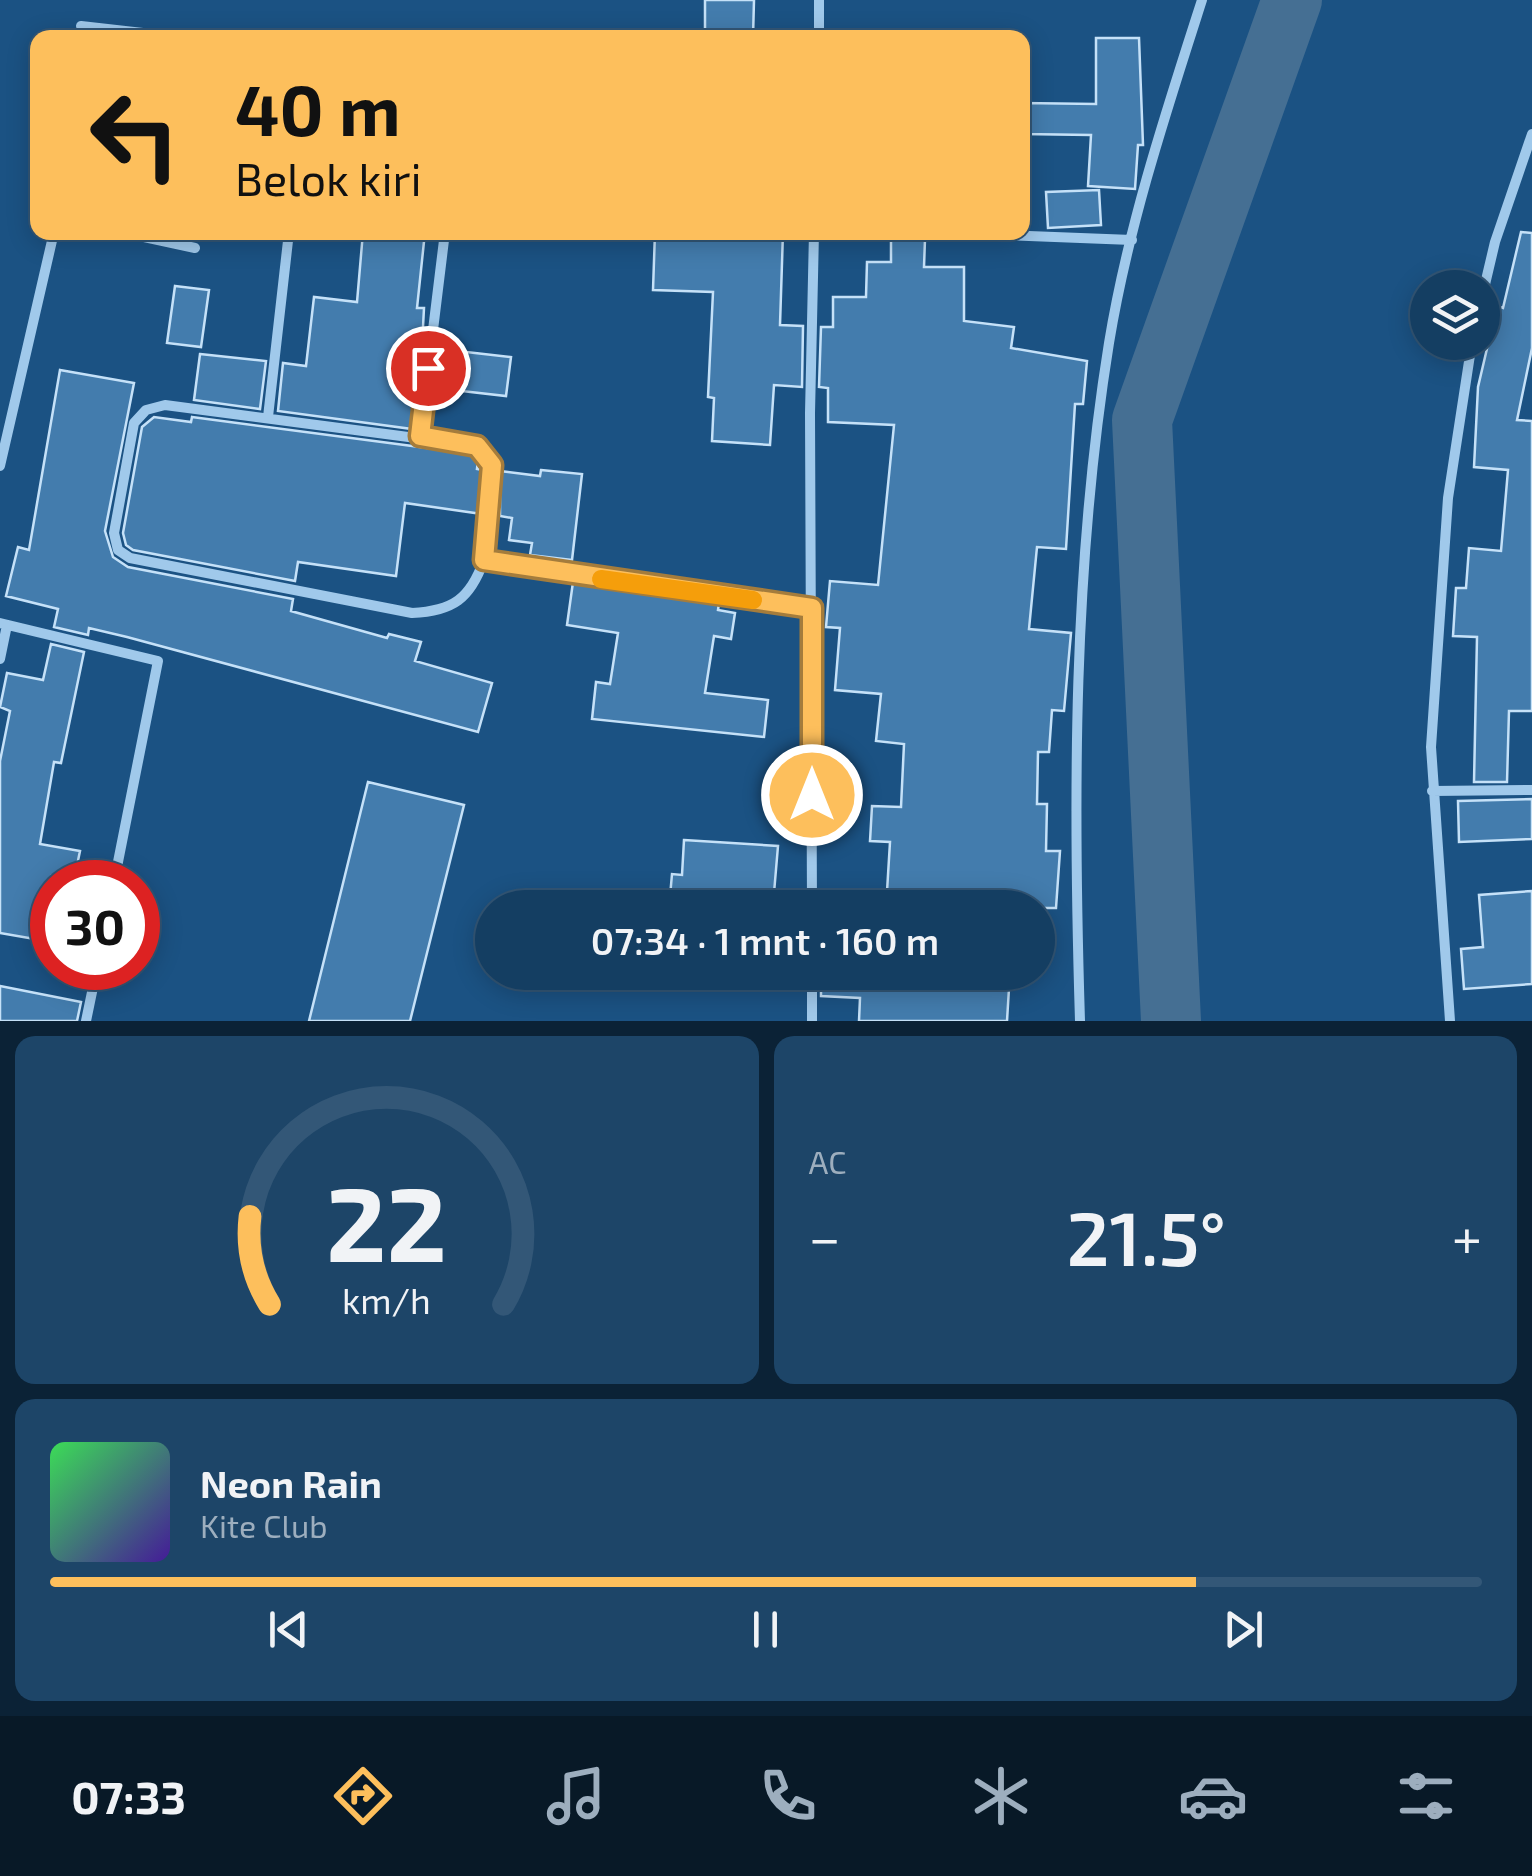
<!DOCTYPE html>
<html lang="id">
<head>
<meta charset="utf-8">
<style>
	:root { --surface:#143e62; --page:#1d4568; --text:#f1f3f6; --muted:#9daebe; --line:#335777; --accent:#fdbf5c }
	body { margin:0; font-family:"Exo 2",sans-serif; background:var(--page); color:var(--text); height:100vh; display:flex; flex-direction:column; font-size:38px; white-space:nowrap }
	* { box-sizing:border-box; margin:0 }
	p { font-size:32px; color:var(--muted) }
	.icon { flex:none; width:55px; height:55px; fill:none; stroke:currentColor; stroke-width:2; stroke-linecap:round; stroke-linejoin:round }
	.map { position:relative; height:1021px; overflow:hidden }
	.panel { display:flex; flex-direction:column; gap:15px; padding:15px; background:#0b2236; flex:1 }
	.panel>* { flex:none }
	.top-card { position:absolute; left:30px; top:30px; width:1000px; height:210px; border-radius:20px; box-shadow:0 5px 25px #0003,0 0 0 2px var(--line); background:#fdbf5c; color:#111; overflow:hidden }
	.buttons { position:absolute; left:1410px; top:270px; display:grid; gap:20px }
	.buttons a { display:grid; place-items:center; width:90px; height:90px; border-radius:50%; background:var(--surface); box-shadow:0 5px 25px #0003,0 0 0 2px var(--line); font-size:50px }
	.speed { position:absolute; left:30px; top:860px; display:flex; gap:20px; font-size:50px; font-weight:700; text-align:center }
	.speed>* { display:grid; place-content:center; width:130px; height:130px; border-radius:50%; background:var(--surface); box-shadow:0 5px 25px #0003,0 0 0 2px var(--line); line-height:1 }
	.speed .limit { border:15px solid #d22; background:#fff; color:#111 }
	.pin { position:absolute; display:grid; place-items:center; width:85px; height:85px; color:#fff; margin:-42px; border:5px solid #fff; border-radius:50%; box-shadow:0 2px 10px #0007 }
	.me { position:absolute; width:110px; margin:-55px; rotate:0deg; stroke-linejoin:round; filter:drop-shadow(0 0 8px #0008) }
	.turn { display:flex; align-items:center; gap:35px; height:210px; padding:0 40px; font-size:45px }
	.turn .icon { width:130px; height:130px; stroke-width:2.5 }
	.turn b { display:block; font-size:70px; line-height:85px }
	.big { font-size:75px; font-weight:600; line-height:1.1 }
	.panel .tile { flex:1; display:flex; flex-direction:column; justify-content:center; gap:15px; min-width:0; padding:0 35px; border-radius:20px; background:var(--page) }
	.panel .dial { align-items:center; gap:0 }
	.dial svg { height:260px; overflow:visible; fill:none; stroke:var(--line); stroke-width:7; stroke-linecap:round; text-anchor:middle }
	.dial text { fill:var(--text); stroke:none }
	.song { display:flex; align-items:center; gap:30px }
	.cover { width:120px; height:120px; border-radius:15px; background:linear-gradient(135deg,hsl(130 70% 55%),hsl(260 70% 35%)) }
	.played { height:10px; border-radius:5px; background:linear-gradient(90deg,var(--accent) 80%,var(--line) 80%) }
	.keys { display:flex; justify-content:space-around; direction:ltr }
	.heat { display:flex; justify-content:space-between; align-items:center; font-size:55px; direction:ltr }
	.panel .tiles { flex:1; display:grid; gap:15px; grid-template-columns:1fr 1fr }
	.tile:last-child { grid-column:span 2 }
	.trip { position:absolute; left:475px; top:890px; width:580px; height:100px; border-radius:50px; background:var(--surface); box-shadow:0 5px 25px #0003,0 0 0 2px var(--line); font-weight:600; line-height:100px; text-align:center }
	.tab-bar { display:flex; height:160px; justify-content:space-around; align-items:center; background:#081927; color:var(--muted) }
	.tab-bar .icon { width:70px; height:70px }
	.tab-bar .current { color:var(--accent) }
	.tab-bar b { font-size:45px; color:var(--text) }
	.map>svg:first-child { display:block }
</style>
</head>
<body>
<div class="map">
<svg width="1532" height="1021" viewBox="0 0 1532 1021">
	<rect width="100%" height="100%" fill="#1b5283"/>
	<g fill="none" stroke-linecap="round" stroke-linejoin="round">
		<path stroke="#456f93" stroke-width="60" d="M 1171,1021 L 1142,420 L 1292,0"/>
	</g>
	<path fill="#437cad" stroke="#c5e1f8" stroke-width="2.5" d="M 705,0 L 754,0 L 753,38 L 705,38 Z
		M 1096,38 L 1139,38 L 1143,145 L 1138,145 L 1135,189 L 1088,186 L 1091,135 L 1022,134 L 1022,103 L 1096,104 Z
		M 1099,190 L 1101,225 L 1048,228 L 1046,192 Z
		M 363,232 L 425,232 L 417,308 L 424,308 L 422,346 L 412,429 L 278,411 L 283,363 L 306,366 L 314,297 L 357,302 Z
		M 655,232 L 783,232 L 780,325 L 803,326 L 802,387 L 774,385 L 770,445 L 712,441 L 714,398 L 708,397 L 713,292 L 653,290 Z
		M 1521,232 L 1532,233 L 1532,348 L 1517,420 L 1532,421 L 1532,711 L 1509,711 L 1507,782 L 1474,782 L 1477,637 L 1453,636 L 1456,588 L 1466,588 L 1469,548 L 1501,551 L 1508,470 L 1474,467 L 1478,387 L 1497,306 L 1503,308 Z
		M 891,239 L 925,239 L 924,267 L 964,267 L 964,321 L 1014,327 L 1011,348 L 1087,361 L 1083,404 L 1075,404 L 1066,549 L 1037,547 L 1029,629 L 1071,633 L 1064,711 L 1052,710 L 1049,752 L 1038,752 L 1037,804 L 1047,804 L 1046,851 L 1060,851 L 1056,908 L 886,908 L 890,842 L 870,841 L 872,806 L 901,807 L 904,744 L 876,741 L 881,694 L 835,690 L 840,628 L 826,627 L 830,581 L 878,585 L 894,425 L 828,422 L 828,388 L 819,387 L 821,327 L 833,327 L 833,297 L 866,297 L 867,262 L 891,262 Z
		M 175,286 L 209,290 L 201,347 L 167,343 Z
		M 440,349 L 511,357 L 506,396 L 435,388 Z
		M 200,354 L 266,361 L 260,409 L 194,400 Z
		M 60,370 L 134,383 L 105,531 L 113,557 L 128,567 L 293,599 L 291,611 L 387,638 L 389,634 L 421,642 L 415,661 L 492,683 L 478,732 L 127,637 L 89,628 L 88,635 L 54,627 L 58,609 L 6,596 L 18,547 L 29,550 Z
		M 192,417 L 473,454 L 478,460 L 477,469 L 483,470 L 482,514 L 405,503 L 396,576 L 298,562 L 295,581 L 133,550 L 126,545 L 123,533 L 142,427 L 154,417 L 191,422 Z
		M 541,470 L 582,474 L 572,560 L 530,555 L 532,543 L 509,540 L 512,518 L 500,516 L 500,471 L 540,476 Z
		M 573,582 L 719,603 L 718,610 L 735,613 L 731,639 L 714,636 L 705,693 L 768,700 L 764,737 L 592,719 L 596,682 L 610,684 L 618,633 L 567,625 Z
		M 51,644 L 84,652 L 61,763 L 54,762 L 40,844 L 80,851 L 74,880 L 52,876 L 52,942 L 0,933 L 0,761 L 10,711 L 0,707 L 7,673 L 43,680 Z
		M 368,782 L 464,805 L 410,1021 L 309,1021 Z
		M 1532,799 L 1532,839 L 1459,842 L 1458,801 Z
		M 684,840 L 778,846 L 774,893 L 759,892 L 757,908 L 669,908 L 672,874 L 682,875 Z
		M 1532,891 L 1532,984 L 1464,989 L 1461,949 L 1483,947 L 1479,895 Z
		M 821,972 L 1010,972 L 1007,1021 L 859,1021 L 860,998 L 821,996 Z
		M 0,986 L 81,1002 L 77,1021 L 0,1021 Z"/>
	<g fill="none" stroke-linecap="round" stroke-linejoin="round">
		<path stroke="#a0c9eb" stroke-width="10" d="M 81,26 L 187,38
			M 819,38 L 819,0
			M 121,232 L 195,248
			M 931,232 L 1132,240
			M 1482,297 L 1495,242 L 1532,134
			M 268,417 L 289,232
			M 420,436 L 445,232
			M 0,466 L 54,232
			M 484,560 C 487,529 507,466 477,446 L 165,405 L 146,410 L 134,423 L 114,533 L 118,550 L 130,558 L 412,613 C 453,611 470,599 484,560 L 812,608
			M 0,623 L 158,661 L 114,882
			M 0,659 L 7,625
			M 1432,791 L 1532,790
			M 812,908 L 810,413 L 814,232
			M 86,1021 L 97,968
			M 812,1021 L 812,972
			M 1080,1021 C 1073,795 1073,566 1109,343 C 1128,227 1166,112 1202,0
			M 1450,1021 L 1431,747 L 1448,498 L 1472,342"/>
	</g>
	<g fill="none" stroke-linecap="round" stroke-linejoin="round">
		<defs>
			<path id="route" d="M 428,368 L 420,436 L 477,446 L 492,465 L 484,560 L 812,608 L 812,795"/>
		</defs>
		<use href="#route" stroke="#a47c3c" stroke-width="25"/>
		<use href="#route" stroke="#fdbf5c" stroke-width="18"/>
		<path stroke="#f59e0b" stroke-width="18" d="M 601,579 L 753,600"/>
	</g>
</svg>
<div class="buttons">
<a><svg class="icon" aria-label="layers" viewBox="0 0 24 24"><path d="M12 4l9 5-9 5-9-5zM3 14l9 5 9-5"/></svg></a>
</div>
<div class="speed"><div class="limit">30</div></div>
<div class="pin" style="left:428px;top:368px;background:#d93025"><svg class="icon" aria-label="arrive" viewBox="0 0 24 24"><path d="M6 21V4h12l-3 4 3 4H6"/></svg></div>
<svg class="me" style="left:812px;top:795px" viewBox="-20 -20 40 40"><circle r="17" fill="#fdbf5c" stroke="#fff" stroke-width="3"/><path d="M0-11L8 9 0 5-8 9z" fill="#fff"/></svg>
<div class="trip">07:34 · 1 mnt · 160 m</div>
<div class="top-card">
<div class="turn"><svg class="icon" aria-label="left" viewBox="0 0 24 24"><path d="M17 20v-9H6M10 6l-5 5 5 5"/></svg><div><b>40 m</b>Belok kiri</div></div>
</div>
</div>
<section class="panel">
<div class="tiles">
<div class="tile dial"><svg viewBox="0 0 100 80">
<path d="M14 69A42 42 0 1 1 86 69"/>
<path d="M14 69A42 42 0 0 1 8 42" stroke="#fdbf5c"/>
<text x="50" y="56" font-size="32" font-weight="700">22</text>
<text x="50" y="72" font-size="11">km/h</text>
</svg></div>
<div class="tile"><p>AC</p>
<div class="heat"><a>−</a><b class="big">21.5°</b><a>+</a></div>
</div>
<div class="tile">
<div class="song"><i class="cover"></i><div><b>Neon Rain</b><p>Kite Club</p></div></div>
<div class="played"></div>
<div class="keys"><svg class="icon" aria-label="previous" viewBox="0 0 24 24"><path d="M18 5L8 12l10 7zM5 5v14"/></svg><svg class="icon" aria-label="pause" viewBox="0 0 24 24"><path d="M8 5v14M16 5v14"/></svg><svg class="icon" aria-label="next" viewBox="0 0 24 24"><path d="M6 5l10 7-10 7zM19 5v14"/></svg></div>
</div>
</div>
</section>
<nav class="tab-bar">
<b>07:33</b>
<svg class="icon current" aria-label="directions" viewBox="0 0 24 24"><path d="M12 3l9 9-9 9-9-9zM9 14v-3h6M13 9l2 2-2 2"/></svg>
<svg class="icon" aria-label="music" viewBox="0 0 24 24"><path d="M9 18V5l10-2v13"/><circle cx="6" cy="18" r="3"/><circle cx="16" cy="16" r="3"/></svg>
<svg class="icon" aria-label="phone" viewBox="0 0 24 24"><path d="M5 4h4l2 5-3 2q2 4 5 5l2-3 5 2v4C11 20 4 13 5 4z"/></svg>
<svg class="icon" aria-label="climate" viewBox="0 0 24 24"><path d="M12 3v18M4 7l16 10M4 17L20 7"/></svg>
<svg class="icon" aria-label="car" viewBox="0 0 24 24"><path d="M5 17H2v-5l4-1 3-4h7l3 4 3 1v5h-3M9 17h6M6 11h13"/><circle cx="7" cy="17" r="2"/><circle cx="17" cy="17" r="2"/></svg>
<svg class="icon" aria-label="filters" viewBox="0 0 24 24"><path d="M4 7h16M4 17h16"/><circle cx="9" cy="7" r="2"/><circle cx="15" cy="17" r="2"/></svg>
</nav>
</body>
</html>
